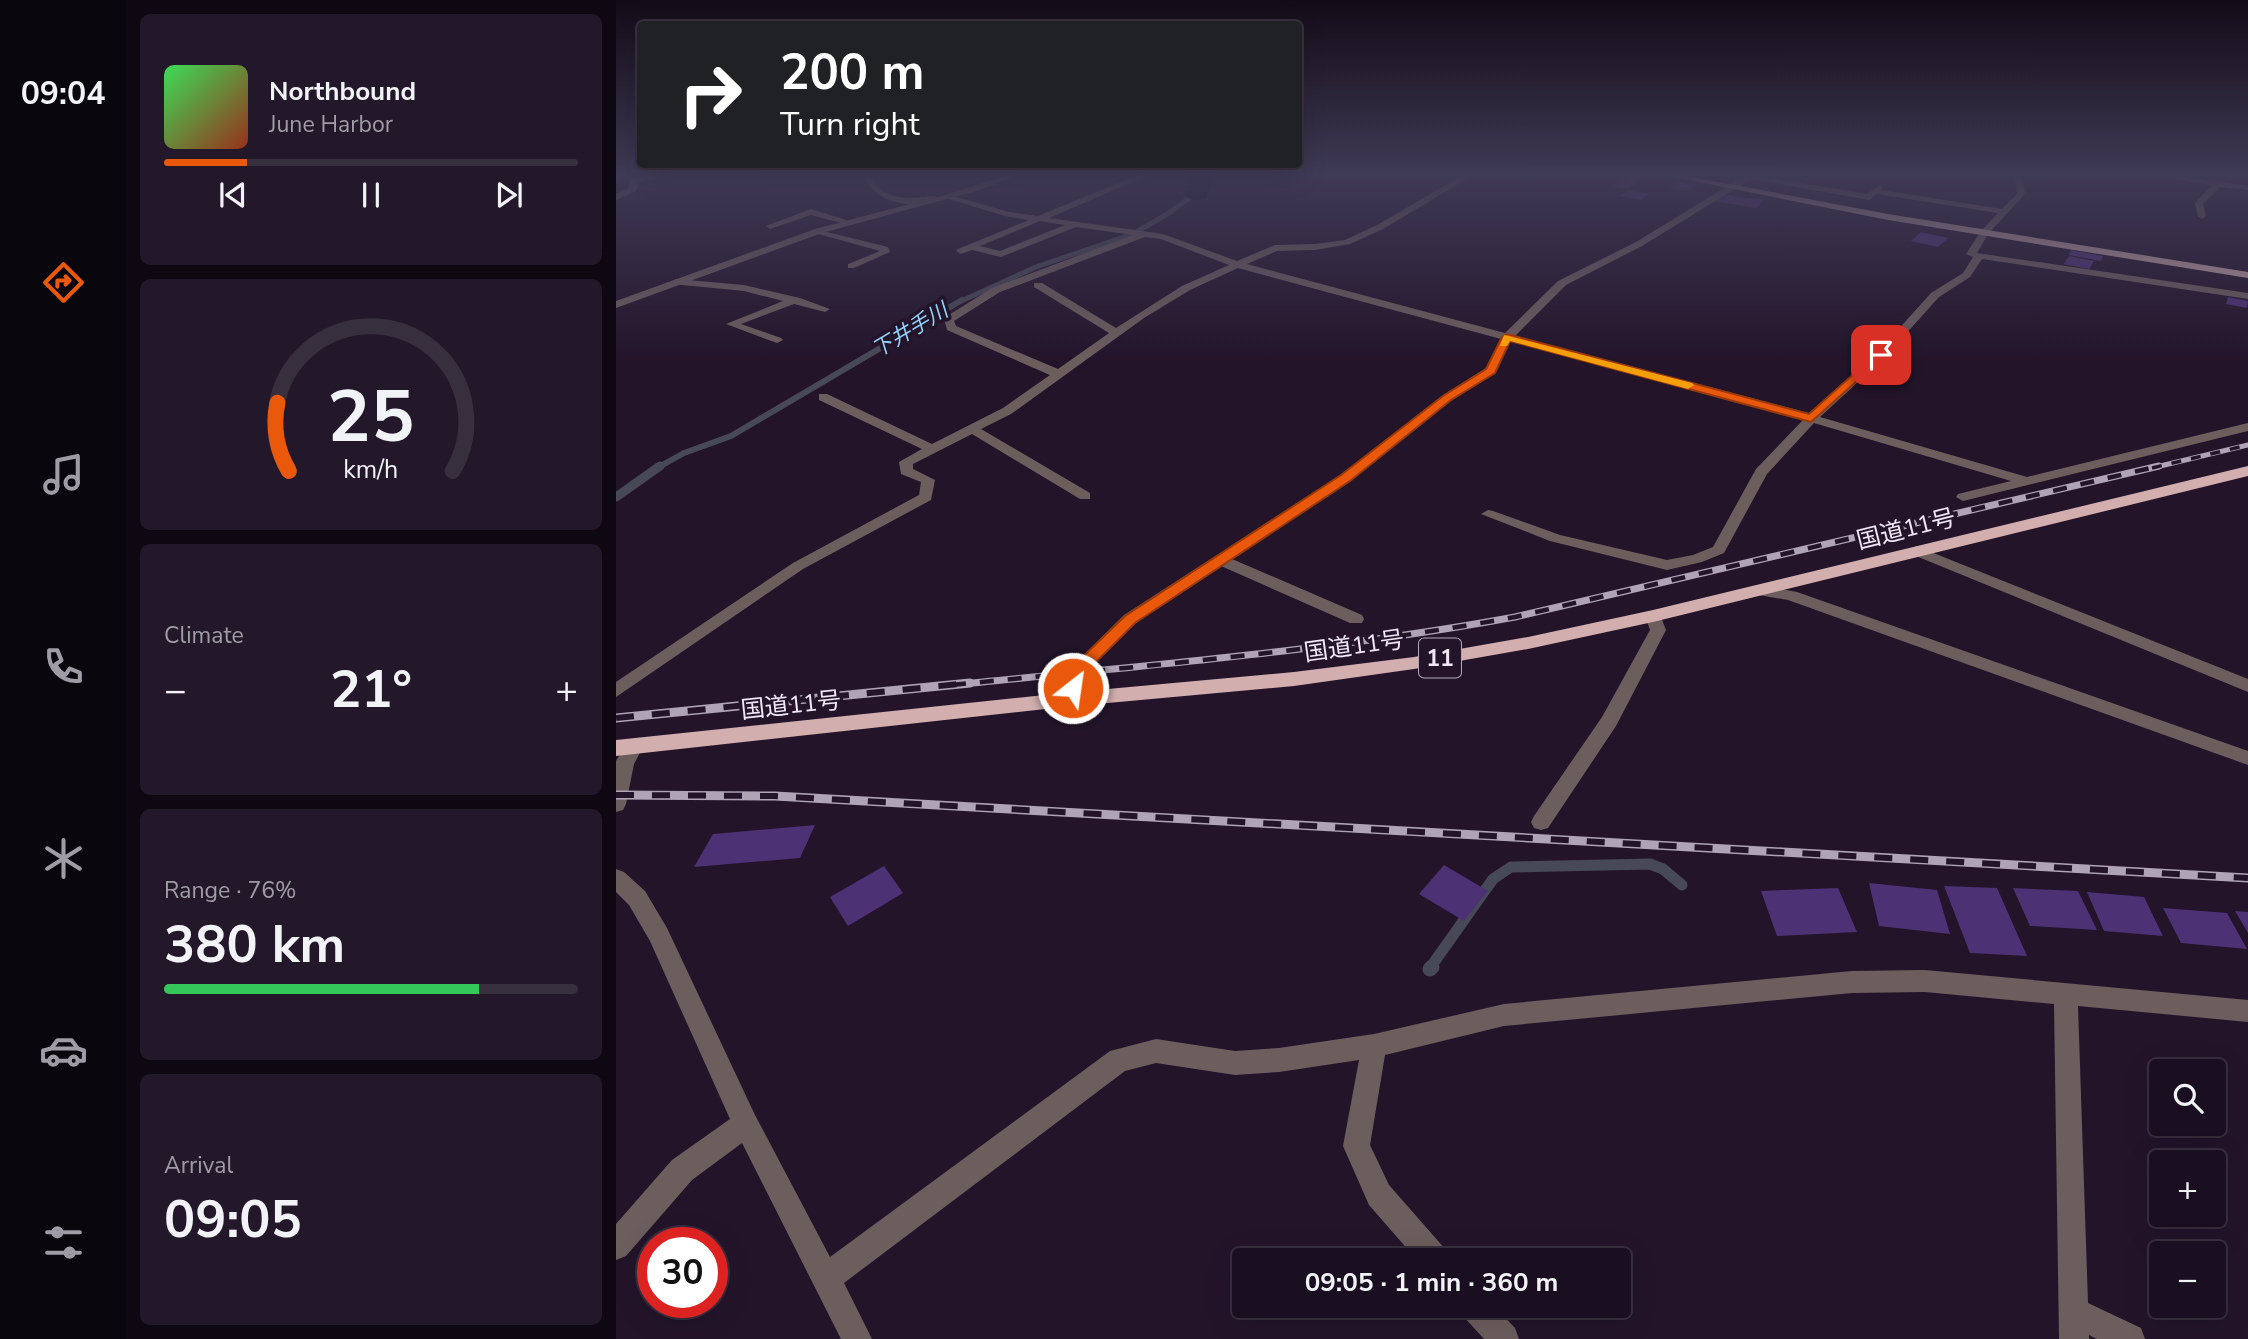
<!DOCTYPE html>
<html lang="en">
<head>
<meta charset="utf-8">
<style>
	:root { --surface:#1a0f20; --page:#231829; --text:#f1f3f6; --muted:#9f9ca5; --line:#382f3e; --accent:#ea580c }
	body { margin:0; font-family:"Nunito Sans","Noto Sans JP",sans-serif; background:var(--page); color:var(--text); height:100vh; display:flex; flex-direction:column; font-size:26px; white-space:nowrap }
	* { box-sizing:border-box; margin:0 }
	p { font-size:23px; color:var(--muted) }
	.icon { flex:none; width:38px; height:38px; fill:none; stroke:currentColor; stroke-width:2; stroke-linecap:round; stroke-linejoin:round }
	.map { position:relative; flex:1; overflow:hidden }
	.side { display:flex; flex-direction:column; gap:14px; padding:14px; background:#0e0812; width:490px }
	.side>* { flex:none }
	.top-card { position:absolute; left:21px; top:21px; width:665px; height:147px; border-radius:7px; box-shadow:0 7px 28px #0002,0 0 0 2px var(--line); background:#202124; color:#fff; overflow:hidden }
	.controls { position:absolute; left:1533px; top:1059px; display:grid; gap:14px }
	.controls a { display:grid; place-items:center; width:77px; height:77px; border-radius:7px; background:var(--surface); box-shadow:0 7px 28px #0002,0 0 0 2px var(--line); font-size:35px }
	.speed { position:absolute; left:21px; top:1227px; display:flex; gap:14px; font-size:35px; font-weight:700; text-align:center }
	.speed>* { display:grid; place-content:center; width:91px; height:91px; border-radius:50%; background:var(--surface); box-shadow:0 7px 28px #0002,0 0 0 2px var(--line); line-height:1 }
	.speed .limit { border:10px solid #d22; background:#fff; color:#111 }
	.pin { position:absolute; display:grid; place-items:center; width:60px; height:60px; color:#fff; margin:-30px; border-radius:14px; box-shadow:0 4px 10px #0006 }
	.me { position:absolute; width:77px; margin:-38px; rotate:30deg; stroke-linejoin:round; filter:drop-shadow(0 0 5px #0008) }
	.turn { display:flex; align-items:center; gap:24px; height:147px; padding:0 28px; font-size:32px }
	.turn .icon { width:91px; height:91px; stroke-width:2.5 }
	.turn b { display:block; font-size:49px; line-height:60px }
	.big { font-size:52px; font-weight:700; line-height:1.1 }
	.side .tile { flex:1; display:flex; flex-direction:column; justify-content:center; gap:10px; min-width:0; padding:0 24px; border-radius:10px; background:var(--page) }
	.side .dial { align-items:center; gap:0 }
	.dial svg { height:182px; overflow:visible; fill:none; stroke:var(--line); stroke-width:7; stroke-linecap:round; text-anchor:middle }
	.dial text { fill:var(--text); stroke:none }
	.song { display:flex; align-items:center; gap:21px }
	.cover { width:84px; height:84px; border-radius:10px; background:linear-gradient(135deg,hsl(130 70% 55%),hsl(10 70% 35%)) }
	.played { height:7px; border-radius:4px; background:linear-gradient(90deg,var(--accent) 20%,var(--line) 20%) }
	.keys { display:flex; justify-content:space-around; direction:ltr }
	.heat { display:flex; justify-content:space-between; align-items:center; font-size:38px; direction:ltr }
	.charge { height:10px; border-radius:5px; background:linear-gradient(90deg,#34c759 76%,var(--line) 0) }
	.trip { position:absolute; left:616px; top:1248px; width:399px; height:70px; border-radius:7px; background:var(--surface); box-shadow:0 7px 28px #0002,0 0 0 2px var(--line); font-weight:700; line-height:70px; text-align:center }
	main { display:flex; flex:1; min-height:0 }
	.tabs { display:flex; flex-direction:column; width:126px; justify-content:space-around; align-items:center; background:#0a060d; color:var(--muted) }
	.tabs .icon { width:49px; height:49px }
	.tabs .selected { color:var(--accent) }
	.tabs b { font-size:32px; color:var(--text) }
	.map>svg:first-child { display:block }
</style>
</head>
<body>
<main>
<nav class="tabs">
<b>09:04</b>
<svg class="icon selected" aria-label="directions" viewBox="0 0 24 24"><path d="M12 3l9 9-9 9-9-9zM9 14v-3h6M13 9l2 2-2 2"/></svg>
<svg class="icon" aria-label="music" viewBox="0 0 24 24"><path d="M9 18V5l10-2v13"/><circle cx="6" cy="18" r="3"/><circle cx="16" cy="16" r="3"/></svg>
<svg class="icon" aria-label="phone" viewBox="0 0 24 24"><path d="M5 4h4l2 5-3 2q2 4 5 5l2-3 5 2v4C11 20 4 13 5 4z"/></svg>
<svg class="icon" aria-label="climate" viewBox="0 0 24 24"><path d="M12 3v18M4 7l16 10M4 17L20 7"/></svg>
<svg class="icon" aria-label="car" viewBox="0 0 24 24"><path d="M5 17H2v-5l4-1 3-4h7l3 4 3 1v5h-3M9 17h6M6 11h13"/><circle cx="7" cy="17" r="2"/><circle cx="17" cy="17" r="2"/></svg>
<svg class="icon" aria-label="filters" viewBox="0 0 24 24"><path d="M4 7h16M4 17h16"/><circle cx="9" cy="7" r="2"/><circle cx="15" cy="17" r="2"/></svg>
</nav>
<section class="side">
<div class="tile">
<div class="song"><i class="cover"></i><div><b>Northbound</b><p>June Harbor</p></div></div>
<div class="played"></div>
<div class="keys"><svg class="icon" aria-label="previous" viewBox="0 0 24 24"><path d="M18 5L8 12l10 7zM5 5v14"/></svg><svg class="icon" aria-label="pause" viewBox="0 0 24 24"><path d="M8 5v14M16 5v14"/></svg><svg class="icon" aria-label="next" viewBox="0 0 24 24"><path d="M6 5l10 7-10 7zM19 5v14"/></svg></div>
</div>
<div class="tile dial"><svg viewBox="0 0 100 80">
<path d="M14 69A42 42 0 1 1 86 69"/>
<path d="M14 69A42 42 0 0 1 9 39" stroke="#ea580c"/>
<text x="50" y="56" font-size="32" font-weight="700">25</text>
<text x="50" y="72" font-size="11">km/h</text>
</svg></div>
<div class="tile"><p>Climate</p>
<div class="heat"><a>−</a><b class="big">21°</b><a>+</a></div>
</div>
<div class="tile"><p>Range · 76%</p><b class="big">380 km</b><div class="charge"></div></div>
<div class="tile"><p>Arrival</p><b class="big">09:05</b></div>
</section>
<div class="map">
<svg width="1632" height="1339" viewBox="0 0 1632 1339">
	<rect width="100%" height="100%" fill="#23142a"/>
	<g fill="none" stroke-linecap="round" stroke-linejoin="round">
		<path stroke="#484956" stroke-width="5" d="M 343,302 L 420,267 L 517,234 L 553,213 L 581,192"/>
		<path stroke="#484956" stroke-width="6" d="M 41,468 L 68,453 L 115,436 L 346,300"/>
		<path stroke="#484956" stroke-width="9" d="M 0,497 L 44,466"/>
		<path stroke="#484956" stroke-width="11" d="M 814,968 L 877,879 L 895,867 L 1034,864 L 1047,869 L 1066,885"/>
		<path stroke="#484956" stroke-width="15" d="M 814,969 L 816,967"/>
		<path fill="#000511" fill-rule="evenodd" d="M 576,174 L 602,174 L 590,198 L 581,200 L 572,198 L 568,192 Z"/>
	</g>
	<path fill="#4d3175" d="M 1014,174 L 1031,176 L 1010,189 L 994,186 Z
		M 1064,182 L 1080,185 L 1070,191 L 1054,188 Z
		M 1013,190 L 1034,194 L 1024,200 L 1003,196 Z
		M 1106,194 L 1130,198 L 1149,199 L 1140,208 L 1099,201 Z
		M 1305,232 L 1332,238 L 1322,247 L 1295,241 Z
		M 1455,250 L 1487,256 L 1485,261 L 1453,255 Z
		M 1453,256 L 1478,261 L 1473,269 L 1448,264 Z
		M 1612,297 L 1632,301 L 1631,308 L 1610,304 Z
		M 199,825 L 184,858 L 78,867 L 97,834 Z
		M 828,865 L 872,891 L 848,921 L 803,894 Z
		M 268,866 L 287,893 L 232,926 L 214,897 Z
		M 1253,883 L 1321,890 L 1334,934 L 1263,926 Z
		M 1328,886 L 1381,888 L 1411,956 L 1354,953 Z
		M 1222,888 L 1241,932 L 1161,936 L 1145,891 Z
		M 1397,888 L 1462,891 L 1481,930 L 1414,926 Z
		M 1471,892 L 1528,897 L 1547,936 L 1488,931 Z
		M 1547,908 L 1611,913 L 1631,949 L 1565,943 Z
		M 1619,911 L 1632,912 L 1632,933 Z"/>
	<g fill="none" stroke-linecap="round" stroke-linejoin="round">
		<path fill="#6d5e5e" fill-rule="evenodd" d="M 252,174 L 260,174 L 257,179 C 269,203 296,198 319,196 L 323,199 C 301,211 260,203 249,179 Z
			M 524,174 L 535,174 L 433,218 L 547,234 L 621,261 L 659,245 L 699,244 L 729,240 L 761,225 L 849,174 L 859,174 L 767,229 L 734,244 L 699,250 L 661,251 L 631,264 L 889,333 L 942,281 L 1020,242 L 1131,174 L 1251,194 L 1263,185 L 1267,187 L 1265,190 L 1386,209 L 1401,194 L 1398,174 L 1406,174 L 1409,194 L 1372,234 L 1361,253 L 1632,293 L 1632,299 L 1366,259 L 1354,277 L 1323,297 L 1269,357 L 1204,417 L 1411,477 L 1632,423 L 1632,431 L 1347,501 L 1340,497 L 1342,494 L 1395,481 L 1198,423 L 1151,474 L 1108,553 L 1086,562 L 1051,570 L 934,541 L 865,514 L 872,510 L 877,511 L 944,535 L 1051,560 L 1077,555 L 1097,547 L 1140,469 L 1187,420 L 895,341 L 879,372 L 835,401 L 735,481 L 616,559 L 746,615 L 748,619 L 746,623 L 734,623 L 605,566 C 560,596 505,626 472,671 C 465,681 462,694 454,705 L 442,705 L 439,700 L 449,686 L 457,666 L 508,615 L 725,475 L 827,395 L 870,368 L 885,339 L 622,268 L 574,290 L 528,318 L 395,414 L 365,429 L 474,493 L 474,499 L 464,499 L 356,434 L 297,464 L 297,469 L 319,480 L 315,500 L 187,569 L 0,697 L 0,682 L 177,563 L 303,495 L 305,482 L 285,474 L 283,462 L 306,449 L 203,400 L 203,394 L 211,394 L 316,444 L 387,408 L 434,375 L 331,330 L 328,318 L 376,288 L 517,235 L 460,227 L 385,257 L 356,250 L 345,254 L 340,251 L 342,249 L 413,220 L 389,216 L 330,198 L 330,194 L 393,212 L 422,216 ZM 1135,179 L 1253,200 L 1261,194 L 1382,213 L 1365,231 L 1350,254 L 1357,257 L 1347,273 L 1315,293 L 1261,353 L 1193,413 L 899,336 L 950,285 L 1026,246 ZM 424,221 L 449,225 L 384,251 L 364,246 ZM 529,237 L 545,239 L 613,265 L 566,286 L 500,328 L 426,283 L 418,283 L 418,287 L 493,333 L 442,369 L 340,326 L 338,321 L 384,292 Z
			M 1527,174 L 1549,174 L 1632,186 L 1632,190 L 1604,187 L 1587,204 L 1590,216 L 1586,219 L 1582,216 L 1579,203 L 1596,185 Z
			M 33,175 L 36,179 L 23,182 L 20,191 L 0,200 L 0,194 L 13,188 L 12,184 L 17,178 Z
			M 195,209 L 237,222 L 233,225 L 195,215 L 154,229 L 150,226 Z
			M 199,229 L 272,247 L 274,252 L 238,268 L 232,268 L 232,264 L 264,251 L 199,233 Z
			M 60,279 L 128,285 L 184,298 L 214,309 L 209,312 L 178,304 L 125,324 L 165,338 L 167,340 L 161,343 L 110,324 L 167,301 L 128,291 L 56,284 L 55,282 Z
			M 1300,546 L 1632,679 L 1632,692 L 1295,554 L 1292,551 Z
			M 1143,585 L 1181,592 L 1632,751 L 1632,765 L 1172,600 L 1137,594 L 1135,590 L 1137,586 Z
			M 1037,611 L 1043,612 L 1050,630 L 1000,726 L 932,828 L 925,830 L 918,828 L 915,822 L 918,816 L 986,717 L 1034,630 L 1029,616 Z
			M 18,740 L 25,742 L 27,747 L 18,764 L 10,804 L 7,810 L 0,812 L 0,761 L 11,742 Z
			M 0,869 L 8,872 L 29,891 L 51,928 L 139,1115 L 214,1257 L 494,1051 L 540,1039 L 619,1051 L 663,1048 L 758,1034 L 888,1004 L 1236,971 L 1309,970 L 1632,1000 L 1632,1022 L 1462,1006 L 1472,1303 L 1525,1328 L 1529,1339 L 1481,1339 L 1473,1335 L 1473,1339 L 1443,1339 L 1438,1004 L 1309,992 L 1236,993 L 888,1026 L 769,1055 L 754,1145 L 773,1185 L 830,1250 L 834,1260 L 801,1260 L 753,1205 L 727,1146 L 743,1060 L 663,1072 L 619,1075 L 540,1063 L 509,1071 L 228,1283 L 256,1339 L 225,1339 L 126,1143 L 76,1180 L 10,1256 L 0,1260 L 0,1224 L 56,1160 L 114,1119 L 34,941 L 13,905 L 0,892 Z
			M 844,1306 L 878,1306 L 899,1328 L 903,1339 L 868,1339 L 848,1317 Z"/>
		<path fill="#6d5e5e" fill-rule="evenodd" d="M 394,174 L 406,174 L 363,190 L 206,233 L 0,308 L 0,301 L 199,229 L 336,193 Z"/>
		<path fill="#c2a1a1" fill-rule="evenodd" d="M 1043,174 L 1060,174 L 1272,214 L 1632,272 L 1632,278 L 1272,220 Z"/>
		<path fill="#d2aeae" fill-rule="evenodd" d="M 1632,466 L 1632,476 L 1037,622 L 912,649 L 798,669 L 678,686 L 448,707 L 0,756 L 0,740 L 448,693 L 678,672 L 798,657 L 912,637 L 1037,610 Z"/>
		<defs>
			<path id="rail-far2" d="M 1536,468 L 1632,445"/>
			<path id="rail-far1" d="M 336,685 C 524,666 713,651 899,617 L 1543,466"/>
			<path id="rail" d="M 0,718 L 354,683
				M 0,795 L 159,796 L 1632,878"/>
		</defs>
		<use href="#rail-far2" stroke="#afa3b5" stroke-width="5"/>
		<use href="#rail-far1" stroke="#afa3b5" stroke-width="7"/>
		<use href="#rail" stroke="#afa3b5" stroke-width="9"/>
		<use href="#rail-far2" stroke="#23142a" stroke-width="3.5" stroke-dasharray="10" stroke-linecap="butt"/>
		<use href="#rail-far1" stroke="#23142a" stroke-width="4.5" stroke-dasharray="14" stroke-linecap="butt"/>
		<use href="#rail" stroke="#23142a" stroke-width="6" stroke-dasharray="18" stroke-linecap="butt"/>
	</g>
	<linearGradient id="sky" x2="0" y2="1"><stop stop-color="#130b17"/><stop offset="0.48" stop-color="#3f3a55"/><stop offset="1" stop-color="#3f3a55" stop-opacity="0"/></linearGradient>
	<rect width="1632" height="362" fill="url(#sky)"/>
	<path fill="#ea580c" stroke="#983908" stroke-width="2" d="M 891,334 L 1193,414 L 1261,353 L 1270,355 L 1195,422 L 894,341 L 879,373 L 835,400 L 734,481 L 519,623 L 470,672 L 463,692 L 452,692 L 449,688 L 457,666 L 509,616 L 725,475 L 827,396 L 870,369 L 886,337 Z"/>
	<path fill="#f59e0b" d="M 888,335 L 1076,383 L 1078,385 L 1072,389 L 894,341 L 891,346 L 884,346 Z"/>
	<g text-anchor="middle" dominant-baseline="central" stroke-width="7" stroke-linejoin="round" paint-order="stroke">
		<g font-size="21" font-style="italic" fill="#92d3fa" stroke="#23142a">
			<text transform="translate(294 330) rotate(-31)">下井手川</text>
		</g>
		<rect fill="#23142a" stroke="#b3a8ba" stroke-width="2" x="803" y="638.5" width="42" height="39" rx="5"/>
		<g font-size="23" font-weight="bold" fill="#f1e7f7">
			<text x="824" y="658">11</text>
		</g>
		<g font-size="24" fill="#f1e7f7" stroke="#23142a">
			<text transform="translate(1290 529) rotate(-14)">国道11号</text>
			<text transform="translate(738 646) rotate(-8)">国道11号</text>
			<text transform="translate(175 705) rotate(-6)">国道11号</text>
		</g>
	</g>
</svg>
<div class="controls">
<a><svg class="icon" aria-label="search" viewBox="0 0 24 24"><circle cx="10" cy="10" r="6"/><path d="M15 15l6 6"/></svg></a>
<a>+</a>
<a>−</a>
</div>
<div class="speed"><div class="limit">30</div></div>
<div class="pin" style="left:1265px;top:355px;background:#d93025"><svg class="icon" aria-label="arrive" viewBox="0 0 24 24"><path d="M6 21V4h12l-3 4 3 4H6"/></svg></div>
<svg class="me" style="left:457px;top:688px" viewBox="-20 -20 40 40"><circle r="17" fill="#ea580c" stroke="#fff" stroke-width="3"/><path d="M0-11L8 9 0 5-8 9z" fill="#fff"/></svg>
<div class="trip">09:05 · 1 min · 360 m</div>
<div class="top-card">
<div class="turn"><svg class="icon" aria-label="right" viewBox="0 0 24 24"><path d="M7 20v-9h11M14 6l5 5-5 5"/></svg><div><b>200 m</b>Turn right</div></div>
</div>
</div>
</main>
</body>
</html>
